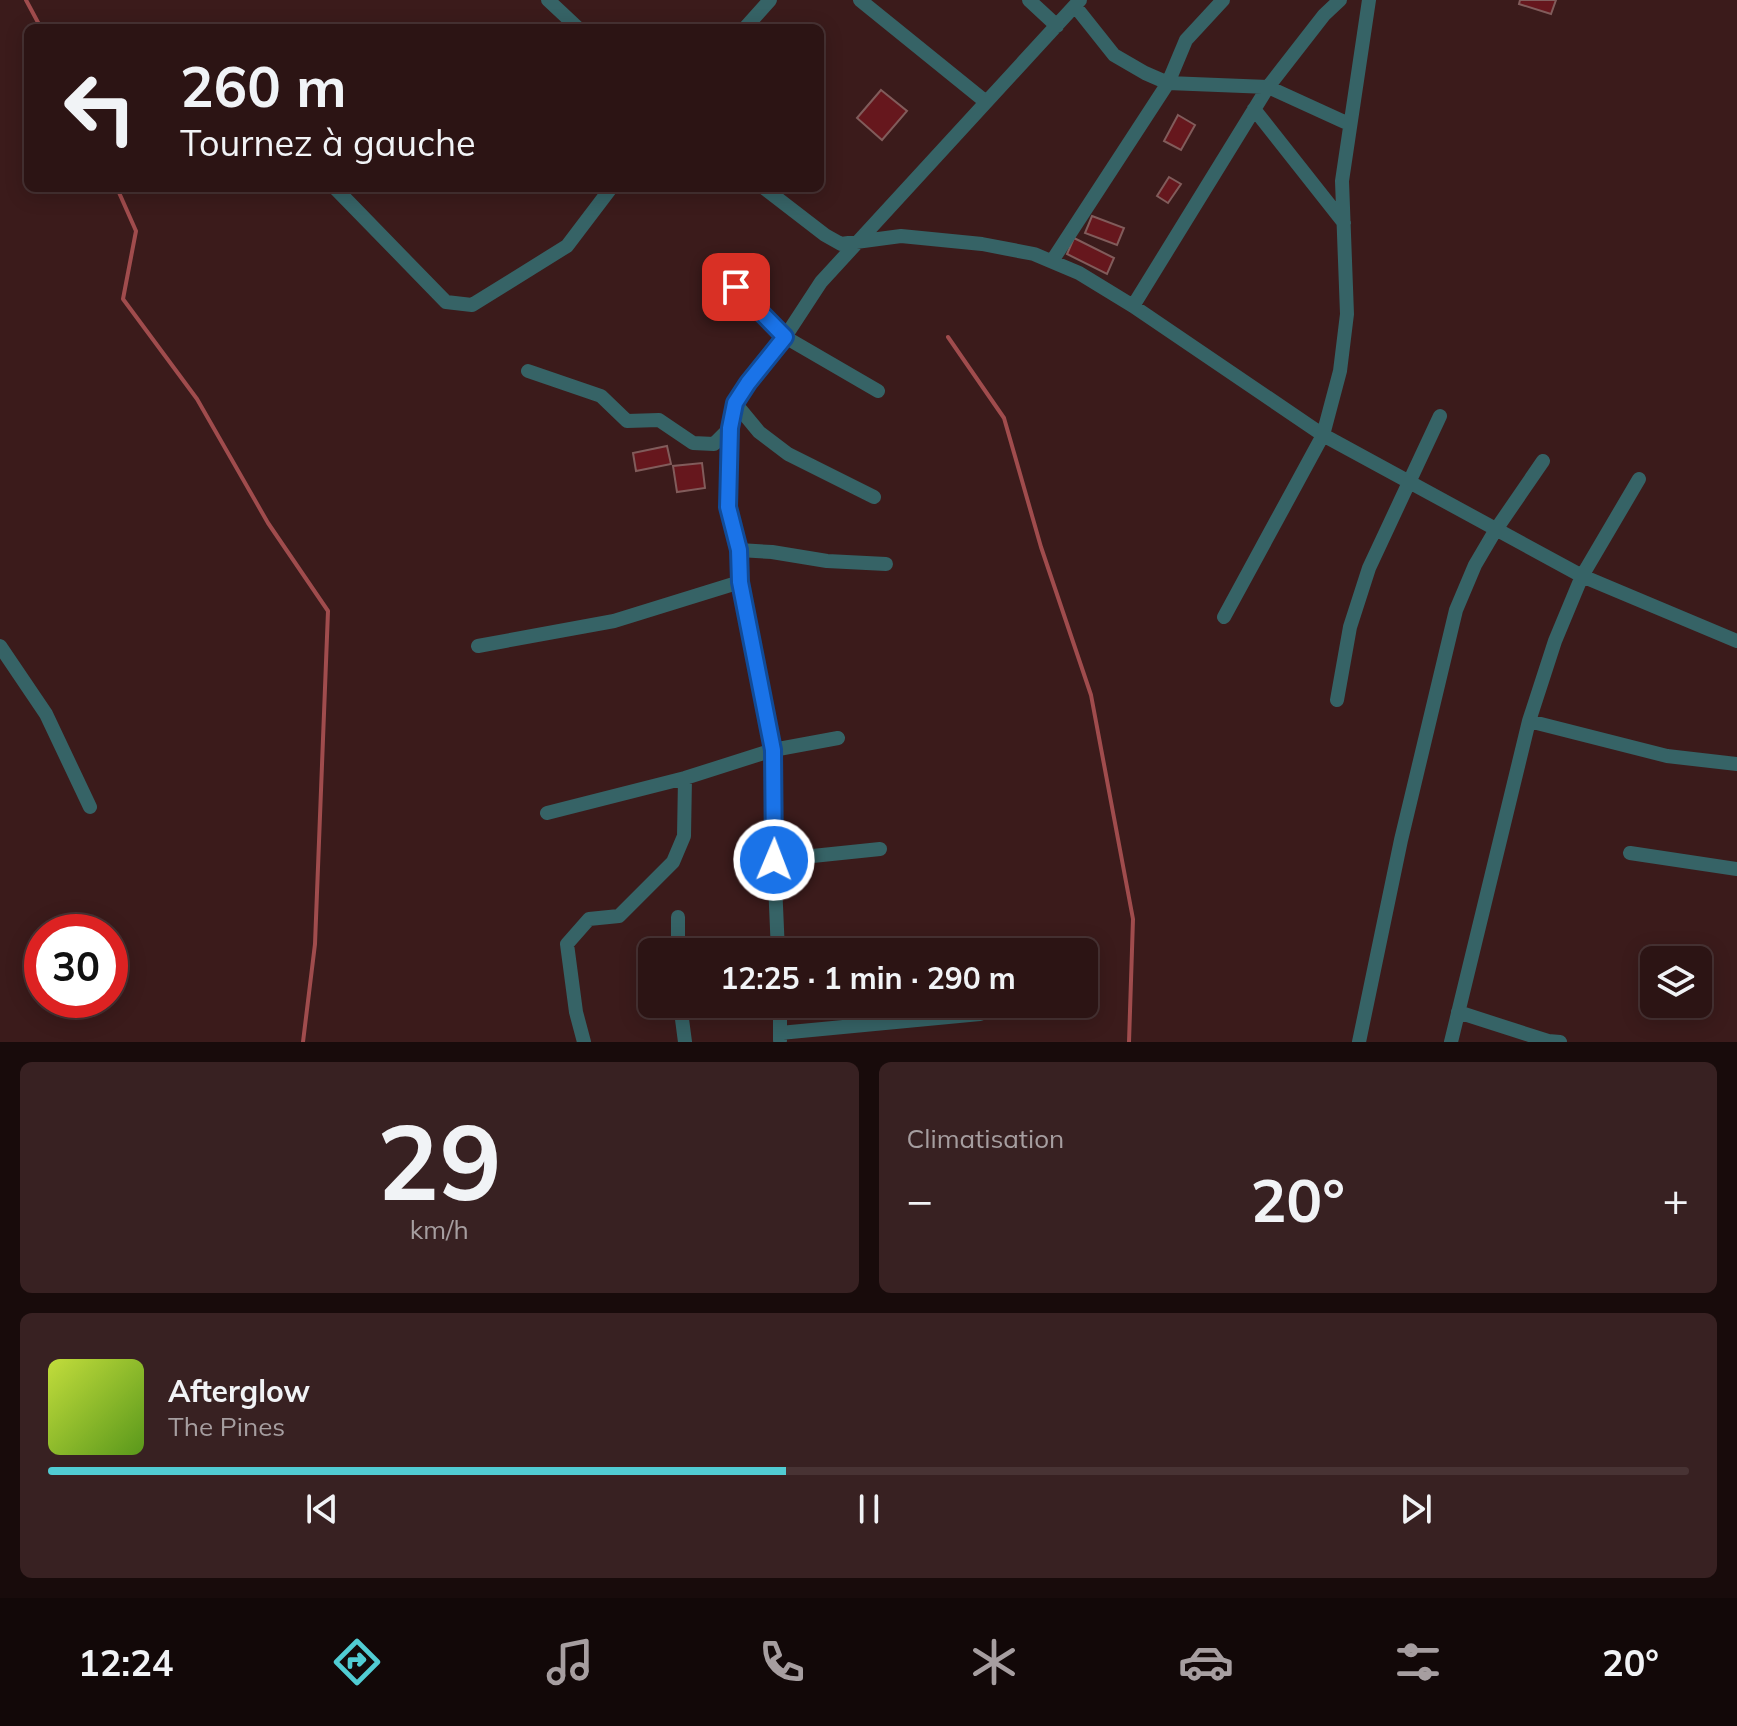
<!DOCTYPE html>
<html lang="fr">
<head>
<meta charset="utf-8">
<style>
	:root { --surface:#2c1414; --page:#382122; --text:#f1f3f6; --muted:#a69ea0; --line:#483334; --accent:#51ccd3 }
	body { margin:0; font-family:Mulish,sans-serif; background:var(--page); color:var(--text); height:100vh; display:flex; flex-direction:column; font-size:30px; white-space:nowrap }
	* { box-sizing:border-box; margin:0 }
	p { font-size:26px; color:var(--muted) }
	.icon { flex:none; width:44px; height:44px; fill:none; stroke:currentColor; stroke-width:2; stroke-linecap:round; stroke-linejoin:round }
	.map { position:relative; height:1042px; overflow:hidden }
	.side { display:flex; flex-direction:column; gap:20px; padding:20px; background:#180b0b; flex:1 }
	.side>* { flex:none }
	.banner { position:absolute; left:24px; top:24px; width:800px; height:168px; border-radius:12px; box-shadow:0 4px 20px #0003,0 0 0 2px var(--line); background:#2c1414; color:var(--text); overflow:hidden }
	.fabs { position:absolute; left:1640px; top:946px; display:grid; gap:16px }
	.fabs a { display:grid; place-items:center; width:72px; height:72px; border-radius:12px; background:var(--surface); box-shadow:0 4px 20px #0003,0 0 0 2px var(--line); font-size:40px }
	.speed { position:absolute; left:24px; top:914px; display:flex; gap:16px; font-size:40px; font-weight:700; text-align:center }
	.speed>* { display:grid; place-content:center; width:104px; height:104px; border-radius:50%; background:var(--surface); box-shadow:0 4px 20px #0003,0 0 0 2px var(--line); line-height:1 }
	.speed .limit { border:12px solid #d22; background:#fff; color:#111 }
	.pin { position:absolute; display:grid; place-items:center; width:68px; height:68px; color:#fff; margin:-34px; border-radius:16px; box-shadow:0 4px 12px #0006 }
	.me { position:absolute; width:88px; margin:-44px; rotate:1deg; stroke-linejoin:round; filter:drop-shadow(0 0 6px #0008) }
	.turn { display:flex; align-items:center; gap:28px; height:168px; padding:0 24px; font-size:36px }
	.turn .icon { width:104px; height:104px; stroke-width:2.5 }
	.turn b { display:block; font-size:56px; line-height:68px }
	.big { font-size:60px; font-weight:700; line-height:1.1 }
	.side .widget { flex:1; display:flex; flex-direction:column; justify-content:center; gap:12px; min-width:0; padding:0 28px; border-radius:12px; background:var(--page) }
	.side .dial { align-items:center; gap:0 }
	.dial b { font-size:104px; line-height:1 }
	.song { display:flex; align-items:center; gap:24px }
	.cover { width:96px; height:96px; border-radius:12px; background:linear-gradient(135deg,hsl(70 70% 55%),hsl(90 70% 35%)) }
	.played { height:8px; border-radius:4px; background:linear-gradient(90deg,var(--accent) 45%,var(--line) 45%) }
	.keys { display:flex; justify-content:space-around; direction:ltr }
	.heat { display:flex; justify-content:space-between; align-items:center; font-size:44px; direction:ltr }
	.side .tiles { flex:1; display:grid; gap:20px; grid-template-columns:1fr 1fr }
	.widget:last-child { grid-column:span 2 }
	.trip { position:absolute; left:638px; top:938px; width:460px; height:80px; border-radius:12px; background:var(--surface); box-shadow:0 4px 20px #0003,0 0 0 2px var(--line); font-weight:700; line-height:80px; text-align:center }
	.tab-bar { display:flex; height:128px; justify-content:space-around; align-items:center; background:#120808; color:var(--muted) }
	.tab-bar .icon { width:56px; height:56px }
	.tab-bar .active { color:var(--accent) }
	.tab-bar b { font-size:36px; color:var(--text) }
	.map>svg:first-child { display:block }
</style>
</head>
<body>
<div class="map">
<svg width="1737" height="1042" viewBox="0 0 1737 1042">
	<rect width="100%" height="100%" fill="#3b1b1b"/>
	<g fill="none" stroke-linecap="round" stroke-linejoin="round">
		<path stroke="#a04c4d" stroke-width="4" d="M 26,0 L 41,28
			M 117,188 L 136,231 L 123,299 L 197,399 L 268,523 L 328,611 L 315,944 L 303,1042
			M 948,337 L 1004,418 L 1041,547 L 1091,695 L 1133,919 L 1129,1042"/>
	</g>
	<path fill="#66171d" stroke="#815c5b" stroke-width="2" d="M 1520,0 L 1556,0 L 1551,14 L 1519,4 Z
		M 881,90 L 907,111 L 882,140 L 857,118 Z
		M 1178,115 L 1195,125 L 1181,150 L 1164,141 Z
		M 1169,177 L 1181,184 L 1168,203 L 1157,196 Z
		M 1092,216 L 1124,228 L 1117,245 L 1085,233 Z
		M 1074,238 L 1114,258 L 1107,274 L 1067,254 Z
		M 667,446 L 671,464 L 636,471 L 633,453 Z
		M 702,463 L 705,488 L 677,492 L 673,466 Z"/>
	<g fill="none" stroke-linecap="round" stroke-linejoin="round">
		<path stroke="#366366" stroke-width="14" d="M 548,0 L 578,28
			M 860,0 L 986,102
			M 1029,0 L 1057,26
			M 1075,6 L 1114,55 L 1145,73 L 1168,83 L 1268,87 L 1349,124
			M 745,28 L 770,0
			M 1254,109 L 1344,223
			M 335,188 L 446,302 L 472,305 L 567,246 L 611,188
			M 764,188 L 825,235 L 841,244 L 901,236 L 982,244 L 1034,254 L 1079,273 L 1133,306 L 1323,435 L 1582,576 L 1737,641
			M 1052,261 L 1168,83 L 1186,40 L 1223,0
			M 736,287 L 785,337 L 878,391
			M 1133,306 L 1268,87 L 1324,15 L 1340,0
			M 528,371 L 601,396 L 627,421 L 659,420 L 693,443 L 714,444 L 730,428
			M 735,403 L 759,432 L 788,454 L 874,497
			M 739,550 L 772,552 L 827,561 L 886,564
			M 1224,617 L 1323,435 L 1340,371 L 1347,314 L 1342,181 L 1369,0
			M 0,646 L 46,714 L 90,807
			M 478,646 L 614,621 L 740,582
			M 1337,700 L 1350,627 L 1369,568 L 1440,416
			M 1529,721 L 1667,756 L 1737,764
			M 547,813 L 685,778 L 773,750 L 838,738
			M 1630,853 L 1737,869
			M 774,860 L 880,849
			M 678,952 L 678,917
			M 778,952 L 774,860 L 775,765 L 740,582 L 739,550 L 728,507 L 730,428 L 735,403 L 748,383 L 785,337 L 821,282 L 1080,0
			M 680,1004 L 685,1042
			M 1458,1012 L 1548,1041 L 1560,1042
			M 780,1033 L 980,1014
			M 780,1040 L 780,1004
			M 584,1042 L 576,1012 L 567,944 L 589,919 L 619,916 L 673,862 L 684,836 L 685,778
			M 1359,1042 L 1401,840 L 1456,610 L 1475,565 L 1495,531 L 1543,461
			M 1451,1042 L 1529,721 L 1555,641 L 1582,576 L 1639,479"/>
	</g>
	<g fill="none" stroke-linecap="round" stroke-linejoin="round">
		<defs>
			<path id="route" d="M 736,287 L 785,337 L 748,383 L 735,403 L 730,428 L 728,507 L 739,550 L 740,582 L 773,750 L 774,860"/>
		</defs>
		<use href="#route" stroke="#114b97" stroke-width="20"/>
		<use href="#route" stroke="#1a73e8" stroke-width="14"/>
	</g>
</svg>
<div class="fabs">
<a><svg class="icon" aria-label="layers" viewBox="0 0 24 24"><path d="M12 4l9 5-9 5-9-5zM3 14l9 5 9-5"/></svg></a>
</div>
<div class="speed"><div class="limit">30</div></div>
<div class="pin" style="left:736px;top:287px;background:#d93025"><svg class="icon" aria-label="arrive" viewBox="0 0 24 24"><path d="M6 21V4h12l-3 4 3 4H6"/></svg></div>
<svg class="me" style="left:774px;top:860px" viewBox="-20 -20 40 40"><circle r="17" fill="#1a73e8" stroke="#fff" stroke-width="3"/><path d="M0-11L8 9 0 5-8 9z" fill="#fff"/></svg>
<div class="trip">12:25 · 1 min · 290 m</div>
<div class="banner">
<div class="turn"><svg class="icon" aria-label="left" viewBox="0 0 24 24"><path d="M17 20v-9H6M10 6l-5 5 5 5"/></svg><div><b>260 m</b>Tournez à gauche</div></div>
</div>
</div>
<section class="side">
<div class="tiles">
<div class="widget dial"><b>29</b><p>km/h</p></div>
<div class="widget"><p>Climatisation</p>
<div class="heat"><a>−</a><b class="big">20°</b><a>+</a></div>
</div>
<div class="widget">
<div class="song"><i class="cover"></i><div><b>Afterglow</b><p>The Pines</p></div></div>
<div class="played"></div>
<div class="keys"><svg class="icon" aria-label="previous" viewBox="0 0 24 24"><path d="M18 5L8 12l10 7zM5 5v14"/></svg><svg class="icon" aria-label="pause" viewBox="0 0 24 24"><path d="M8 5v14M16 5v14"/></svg><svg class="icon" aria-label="next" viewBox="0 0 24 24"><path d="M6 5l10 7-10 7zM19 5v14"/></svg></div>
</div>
</div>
</section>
<nav class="tab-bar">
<b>12:24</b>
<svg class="icon active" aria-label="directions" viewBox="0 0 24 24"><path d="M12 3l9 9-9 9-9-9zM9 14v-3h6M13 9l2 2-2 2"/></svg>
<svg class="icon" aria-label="music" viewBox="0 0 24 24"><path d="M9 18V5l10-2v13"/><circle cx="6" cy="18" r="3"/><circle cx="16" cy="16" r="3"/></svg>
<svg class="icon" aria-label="phone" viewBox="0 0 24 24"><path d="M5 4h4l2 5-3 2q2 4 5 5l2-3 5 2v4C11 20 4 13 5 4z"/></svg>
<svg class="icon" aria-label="climate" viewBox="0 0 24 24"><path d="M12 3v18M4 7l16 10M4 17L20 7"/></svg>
<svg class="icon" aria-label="car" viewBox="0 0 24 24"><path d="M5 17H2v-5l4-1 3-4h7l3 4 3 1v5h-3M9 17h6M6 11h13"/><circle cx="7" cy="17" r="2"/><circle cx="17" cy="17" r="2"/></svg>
<svg class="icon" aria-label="filters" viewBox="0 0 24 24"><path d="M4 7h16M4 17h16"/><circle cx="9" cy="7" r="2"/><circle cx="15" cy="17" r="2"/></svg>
<b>20°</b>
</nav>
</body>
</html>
